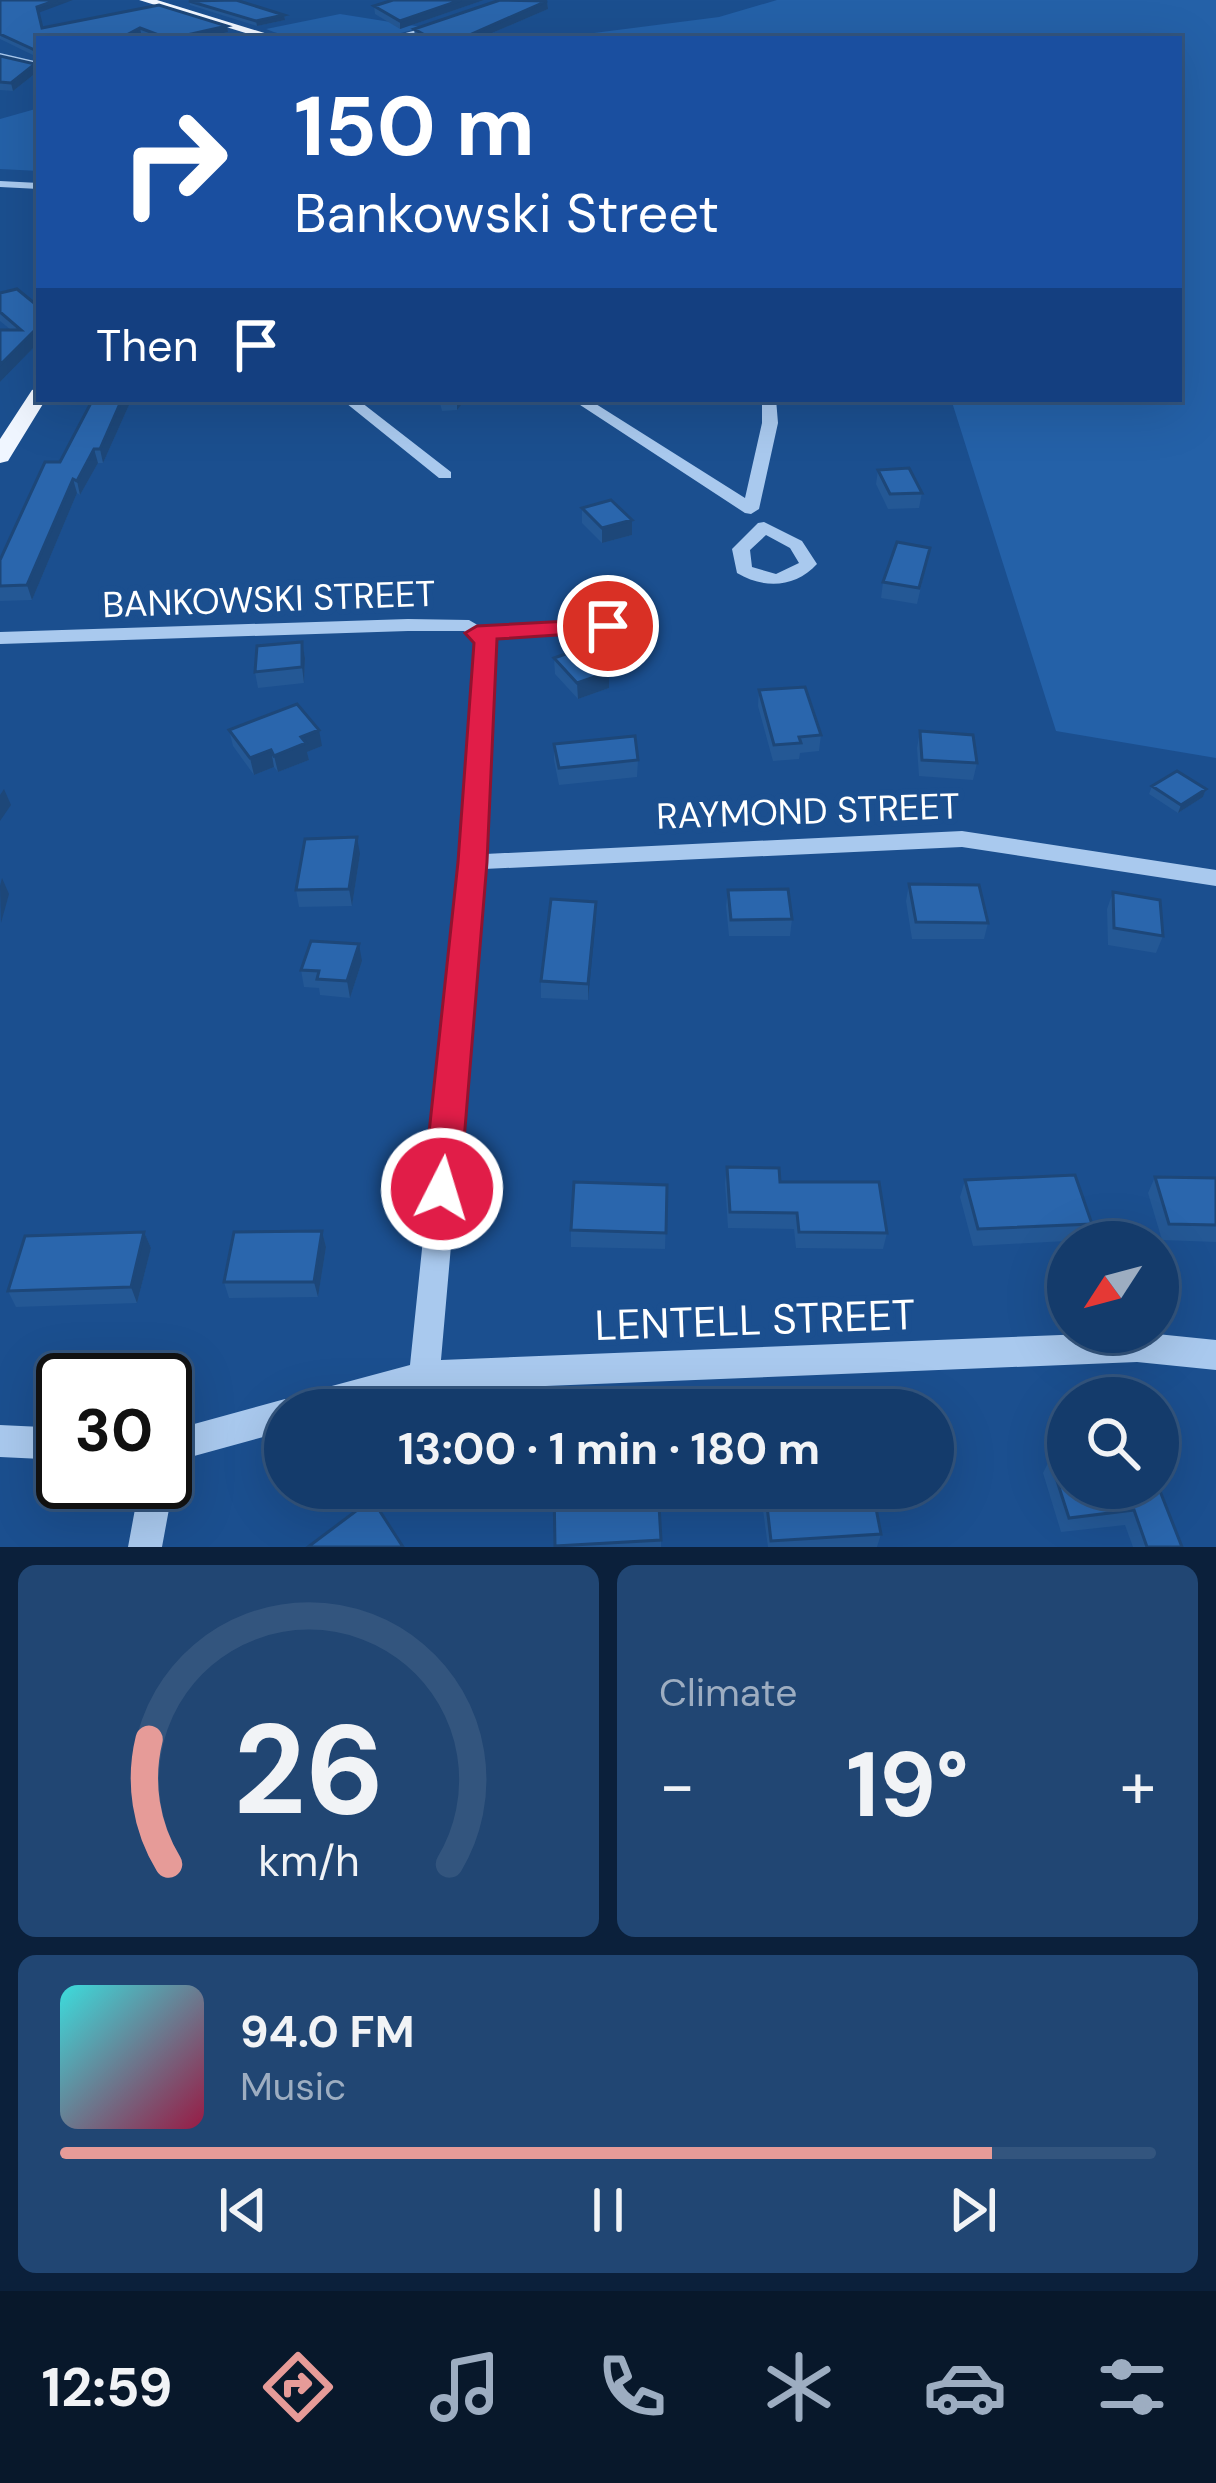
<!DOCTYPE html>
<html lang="en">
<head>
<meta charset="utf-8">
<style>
	:root { --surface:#143b6b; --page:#214673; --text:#f1f3f6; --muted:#9dadc1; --line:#33557e; --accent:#e69b98 }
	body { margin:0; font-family:"DM Sans",sans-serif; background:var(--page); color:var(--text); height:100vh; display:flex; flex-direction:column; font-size:45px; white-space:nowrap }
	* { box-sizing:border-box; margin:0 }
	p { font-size:39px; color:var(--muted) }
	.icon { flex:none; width:66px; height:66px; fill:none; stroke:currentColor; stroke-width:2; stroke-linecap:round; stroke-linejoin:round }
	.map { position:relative; height:1547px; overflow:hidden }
	.sheet { display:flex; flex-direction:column; gap:18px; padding:18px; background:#0b203b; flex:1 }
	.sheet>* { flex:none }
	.hud { position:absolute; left:36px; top:36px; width:1146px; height:366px; border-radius:0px; box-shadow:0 12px 48px #0002,0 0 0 3px var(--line); background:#1a4fa0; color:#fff; overflow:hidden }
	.needle { width:78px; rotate:234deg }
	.fabs { position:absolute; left:1047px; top:1221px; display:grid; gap:24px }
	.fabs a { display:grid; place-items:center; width:132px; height:132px; border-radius:50%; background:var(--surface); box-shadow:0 12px 48px #0002,0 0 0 3px var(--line); font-size:60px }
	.speed { position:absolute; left:36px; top:1353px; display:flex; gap:24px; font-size:60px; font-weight:700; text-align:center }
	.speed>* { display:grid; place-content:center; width:156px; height:156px; border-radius:50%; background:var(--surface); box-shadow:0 12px 48px #0002,0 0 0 3px var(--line); line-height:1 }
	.speed .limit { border:6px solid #111; border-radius:18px; background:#fff; color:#111 }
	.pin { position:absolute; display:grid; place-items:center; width:102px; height:102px; color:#fff; margin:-51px; border:6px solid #fff; border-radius:50%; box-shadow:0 3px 12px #0007 }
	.me { position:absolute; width:132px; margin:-66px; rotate:5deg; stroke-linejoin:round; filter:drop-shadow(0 0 9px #0008) }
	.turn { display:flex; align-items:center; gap:42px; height:252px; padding:0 60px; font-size:54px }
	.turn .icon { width:156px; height:156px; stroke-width:2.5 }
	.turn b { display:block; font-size:84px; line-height:102px }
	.then { display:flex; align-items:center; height:114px; padding:0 60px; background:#0003; gap:24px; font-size:45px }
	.big { font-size:90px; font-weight:700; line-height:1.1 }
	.sheet .widget { flex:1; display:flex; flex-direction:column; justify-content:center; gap:18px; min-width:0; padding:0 42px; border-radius:18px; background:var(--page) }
	.sheet .dial { align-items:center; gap:0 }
	.dial svg { height:312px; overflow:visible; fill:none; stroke:var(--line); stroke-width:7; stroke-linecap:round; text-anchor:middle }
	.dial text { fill:var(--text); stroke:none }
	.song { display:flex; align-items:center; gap:36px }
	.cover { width:144px; height:144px; border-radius:18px; background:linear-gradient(135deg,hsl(180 70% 55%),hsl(340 70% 35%)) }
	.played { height:12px; border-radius:6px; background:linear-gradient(90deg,var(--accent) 85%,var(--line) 85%) }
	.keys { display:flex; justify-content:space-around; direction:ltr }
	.heat { display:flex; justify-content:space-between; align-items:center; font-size:66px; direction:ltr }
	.sheet .tiles { flex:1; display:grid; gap:18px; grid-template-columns:1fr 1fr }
	.widget:last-child { grid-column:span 2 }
	.trip { position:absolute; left:264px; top:1389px; width:690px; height:120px; border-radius:60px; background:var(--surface); box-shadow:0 12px 48px #0002,0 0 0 3px var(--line); font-weight:700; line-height:120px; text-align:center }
	.tab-bar { display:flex; height:192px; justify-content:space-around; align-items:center; background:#08182b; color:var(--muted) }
	.tab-bar .icon { width:84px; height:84px }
	.tab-bar .on { color:var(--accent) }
	.tab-bar b { font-size:54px; color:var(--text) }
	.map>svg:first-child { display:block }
</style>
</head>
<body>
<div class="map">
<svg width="1216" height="1547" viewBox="0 0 1216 1547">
	<rect width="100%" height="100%" fill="#1b4f8f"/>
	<path fill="#2461a8" d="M 777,0 L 1216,0 L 1216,758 L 1056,731 L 951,399 L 1179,399 L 1179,39 L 547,39 L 719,17 Z
		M 340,14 L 422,27 C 376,42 313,48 266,29 Z
		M 39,108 L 39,171 L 0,169 L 0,119 Z"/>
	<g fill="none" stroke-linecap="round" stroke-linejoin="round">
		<path fill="#a9c9ee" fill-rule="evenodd" d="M 438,24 L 441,28 L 398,39 L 384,39 Z
			M 0,53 L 39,62 L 39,68 L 0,59 Z
			M 0,181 L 39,183 L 39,189 L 0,187 Z
			M 341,399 L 357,399 L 451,472 L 451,478 L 439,478 Z
			M 571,399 L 588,399 L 745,498 L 762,423 L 762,399 L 776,399 L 778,423 L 759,509 L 751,514 L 745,513 Z
			M 764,522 L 802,541 L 817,564 C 795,588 764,589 737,573 L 732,549 L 758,523 ZM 766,535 L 790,548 L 799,563 L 776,574 L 752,567 L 750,550 Z
			M 408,619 L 469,620 L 481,627 L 608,620 L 617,626 L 608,632 L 493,638 L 485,854 L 962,831 L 1216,870 L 1216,886 L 962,847 L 484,869 L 441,1360 L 1137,1332 L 1216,1340 L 1216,1370 L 1137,1362 L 424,1391 L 358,1410 L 285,1410 L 285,1431 L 165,1464 L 165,1432 L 285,1399 L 290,1401 L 302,1394 L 410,1365 L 462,862 L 477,642 L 464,631 L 408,631 L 0,644 L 0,632 Z
			M 0,1425 L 63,1428 L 63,1460 L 0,1457 Z
			M 165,1469 L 174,1482 L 162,1547 L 128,1547 L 140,1482 L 165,1482 Z"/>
		<path fill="#f0f6ff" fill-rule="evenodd" d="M 139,0 L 157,0 L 284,39 L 265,39 Z
			M 39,388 L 39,399 L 46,399 L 8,461 L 0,463 L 0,439 L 32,390 Z"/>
	</g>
	<path fill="#245895" d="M 0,0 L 38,13 L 42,28 L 227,26 L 228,32 L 197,39 L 155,39 L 141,33 L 131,39 L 39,39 L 39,58 L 0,39 Z
		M 484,0 L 400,29 L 375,14 L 374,6 Z
		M 189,1 L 284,15 L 285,20 L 257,26 L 190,5 Z
		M 547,1 L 548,9 L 478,39 L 418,39 L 415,37 L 414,29 Z
		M 0,56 L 37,72 L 13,91 L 0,90 Z
		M 0,293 L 39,307 L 39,342 L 0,382 L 0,330 L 11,330 L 0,321 Z
		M 439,399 L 466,399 L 457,410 L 442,411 Z
		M 129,405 L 103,463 L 98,463 L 80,495 L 77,493 L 32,600 L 0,601 L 0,560 L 60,462 Z
		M 878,470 L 922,493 L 919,508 L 888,509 L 876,484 Z
		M 582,508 L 632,520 L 632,535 L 602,543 L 582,523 Z
		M 930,548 L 917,604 L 881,598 L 883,582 Z
		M 302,642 L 305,658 L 304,683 L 258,688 L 255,672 Z
		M 554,658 L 609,688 L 578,699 L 555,674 Z
		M 759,690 L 821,735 L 819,751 L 800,753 L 799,759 L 773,761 L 758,706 Z
		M 229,730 L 322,746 L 307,752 L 309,760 L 278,772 L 274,767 L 254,775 L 233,746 Z
		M 920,731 L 977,763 L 973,780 L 919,776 L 917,748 Z
		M 554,744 L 638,760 L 637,777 L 559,785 L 554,760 Z
		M 1152,786 L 1206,789 L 1203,797 L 1178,813 L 1149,794 Z
		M 360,854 L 352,906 L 299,907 L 296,890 Z
		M 909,884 L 988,923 L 984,939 L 912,939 L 906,901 Z
		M 728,890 L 792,919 L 790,936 L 729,936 L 726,906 Z
		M 1113,892 L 1163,936 L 1156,953 L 1108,945 L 1107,909 Z
		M 596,902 L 588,1000 L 541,998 L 541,981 Z
		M 362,961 L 350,998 L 320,995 L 319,988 L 304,987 L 301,970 Z
		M 727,1167 L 780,1182 L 887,1233 L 883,1249 L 796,1248 L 794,1229 L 728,1228 L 725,1183 Z
		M 1155,1177 L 1216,1178 L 1216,1242 L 1162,1240 L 1148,1193 Z
		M 965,1180 L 1092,1224 L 1085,1240 L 973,1246 L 960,1197 Z
		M 667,1185 L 665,1249 L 571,1247 L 571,1230 Z
		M 322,1231 L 326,1247 L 318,1297 L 229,1298 L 224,1282 Z
		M 144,1232 L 151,1248 L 137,1303 L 16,1307 L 8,1291 Z
		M 1050,1459 L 1158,1488 L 1182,1547 L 1133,1547 L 1125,1525 L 1061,1532 L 1043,1473 Z
		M 554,1488 L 661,1540 L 661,1547 L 555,1547 Z
		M 760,1488 L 872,1488 L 881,1534 L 877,1547 L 768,1547 Z"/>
	<path fill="#1d4779" d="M 57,0 L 73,0 L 38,13 L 37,7 Z
		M 461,0 L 484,0 L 400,29 L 400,21 Z
		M 547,1 L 548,9 L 478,39 L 442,39 Z
		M 284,15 L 285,20 L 257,26 L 256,21 Z
		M 227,26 L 228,32 L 197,39 L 169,39 Z
		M 140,28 L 141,33 L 131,39 L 119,39 Z
		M 35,64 L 37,72 L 13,91 L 11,83 Z
		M 39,326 L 39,342 L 0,382 L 0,365 Z
		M 122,399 L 127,399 L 129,405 L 103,463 L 100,449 Z
		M 457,399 L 466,399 L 457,410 Z
		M 94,449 L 98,463 L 80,495 L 77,481 Z
		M 73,479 L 77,493 L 32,600 L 27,585 Z
		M 632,520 L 632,535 L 602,543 L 602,528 Z
		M 302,642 L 305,658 L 304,683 L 302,667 Z
		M 609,672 L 609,688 L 578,699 L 577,683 Z
		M 319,730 L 322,746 L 307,752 L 309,760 L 278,772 L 274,756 L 301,737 Z
		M 271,750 L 274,767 L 254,775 L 250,758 Z
		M 4,789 L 11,805 L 0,821 L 0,795 Z
		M 1206,789 L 1203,797 L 1178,813 L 1181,805 Z
		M 357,837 L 360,854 L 352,906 L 349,889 Z
		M 2,878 L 9,894 L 1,923 L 0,886 Z
		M 596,902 L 596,918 L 588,1000 L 588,984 Z
		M 359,944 L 362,961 L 350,998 L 347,981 Z
		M 322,1231 L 326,1247 L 318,1297 L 314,1282 Z
		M 144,1232 L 151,1248 L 137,1303 L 131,1287 Z"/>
	<path fill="#2a66ad" stroke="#1d4779" stroke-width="3" d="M 0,0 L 57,0 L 37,7 L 42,28 L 159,5 L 227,26 L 169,39 L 140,28 L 119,39 L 39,39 L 39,52 L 0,34 Z
		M 236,0 L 284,15 L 256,21 L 189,1 Z
		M 393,0 L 461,0 L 400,21 L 374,6 Z
		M 500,0 L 547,1 L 467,36 L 432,39 L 414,29 Z
		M 0,56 L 35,64 L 11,83 L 0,82 Z
		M 17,289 L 39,307 L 39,326 L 0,365 L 0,330 L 21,330 L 0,312 L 0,293 Z
		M 93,399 L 122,399 L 100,449 L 94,449 L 77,481 L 73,479 L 27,585 L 0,586 L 0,560 L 45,462 L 60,462 Z
		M 909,468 L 922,493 L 890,494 L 878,470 Z
		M 611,500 L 632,520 L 602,528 L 582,508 Z
		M 897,542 L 930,548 L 919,588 L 883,582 Z
		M 302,642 L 302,667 L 255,672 L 257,646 Z
		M 586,647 L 609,672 L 577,683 L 554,658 Z
		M 805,687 L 821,735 L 799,737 L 801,743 L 774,745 L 759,690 Z
		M 297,704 L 319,730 L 301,737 L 306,743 L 274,756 L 271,750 L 250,758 L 229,730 Z
		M 920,731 L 973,735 L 977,763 L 922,760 Z
		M 635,736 L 638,760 L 559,768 L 554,744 Z
		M 1177,771 L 1206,789 L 1181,805 L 1152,786 Z
		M 357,837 L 349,889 L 296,890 L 305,839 Z
		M 909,884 L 979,885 L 988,923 L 916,922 Z
		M 788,889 L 792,919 L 731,920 L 728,890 Z
		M 1113,892 L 1160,900 L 1163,936 L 1114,928 Z
		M 551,899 L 596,902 L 588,984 L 541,981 Z
		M 311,941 L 359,944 L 347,981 L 317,979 L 319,971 L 301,970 Z
		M 727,1167 L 779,1168 L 780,1182 L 879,1182 L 887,1233 L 799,1232 L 797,1213 L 730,1212 Z
		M 1075,1175 L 1092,1224 L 978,1229 L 965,1180 Z
		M 1155,1177 L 1216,1178 L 1216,1225 L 1169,1224 Z
		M 574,1182 L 667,1185 L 666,1233 L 571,1230 Z
		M 322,1231 L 314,1282 L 224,1282 L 234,1232 Z
		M 144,1232 L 131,1287 L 8,1291 L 25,1236 Z
		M 1068,1457 L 1068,1488 L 1158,1488 L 1158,1486 L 1182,1547 L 1147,1547 L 1134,1510 L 1069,1518 L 1050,1459 Z
		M 554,1488 L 658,1488 L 661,1540 L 555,1546 Z
		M 765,1488 L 872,1488 L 881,1534 L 771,1541 Z
		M 372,1499 L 403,1547 L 308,1547 Z"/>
	<path fill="#e11d48" stroke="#92132f" stroke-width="3" d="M 608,619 L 617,621 L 617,631 L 497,639 L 487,862 L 460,1189 L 454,1200 L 442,1205 L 429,1200 L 423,1189 L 458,862 L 474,643 L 465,633 L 477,626 Z"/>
	<g text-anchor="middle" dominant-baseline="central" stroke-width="12" stroke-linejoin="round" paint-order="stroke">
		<g font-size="36" fill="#fff" stroke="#1b4f8f">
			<text transform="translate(269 599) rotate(-2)">BANKOWSKI STREET</text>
			<text transform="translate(808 811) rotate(-2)">RAYMOND STREET</text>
		</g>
		<g font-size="42" fill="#fff" stroke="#1b4f8f">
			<text transform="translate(755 1320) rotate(-2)">LENTELL STREET</text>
		</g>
	</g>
</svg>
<div class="fabs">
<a><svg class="needle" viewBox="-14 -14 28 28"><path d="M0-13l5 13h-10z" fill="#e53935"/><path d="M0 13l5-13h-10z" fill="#9dadc1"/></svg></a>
<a><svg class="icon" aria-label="search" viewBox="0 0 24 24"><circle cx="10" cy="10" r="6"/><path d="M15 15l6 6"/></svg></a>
</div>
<div class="speed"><div class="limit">30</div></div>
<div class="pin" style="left:608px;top:626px;background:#d93025"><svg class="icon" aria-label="arrive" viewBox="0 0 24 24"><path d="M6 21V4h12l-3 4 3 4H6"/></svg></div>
<svg class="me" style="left:442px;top:1189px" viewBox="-20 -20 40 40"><circle r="17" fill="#e11d48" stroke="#fff" stroke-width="3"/><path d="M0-11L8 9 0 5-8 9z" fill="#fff"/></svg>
<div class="trip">13:00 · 1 min · 180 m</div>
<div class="hud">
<div class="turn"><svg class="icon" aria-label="right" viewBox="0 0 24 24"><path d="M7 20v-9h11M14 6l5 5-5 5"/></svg><div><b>150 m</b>Bankowski Street</div></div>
<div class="then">Then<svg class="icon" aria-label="arrive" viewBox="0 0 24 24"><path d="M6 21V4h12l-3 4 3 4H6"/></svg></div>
</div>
</div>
<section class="sheet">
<div class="tiles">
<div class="widget dial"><svg viewBox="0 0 100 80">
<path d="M14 69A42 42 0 1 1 86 69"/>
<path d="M14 69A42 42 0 0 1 9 37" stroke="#e69b98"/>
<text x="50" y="56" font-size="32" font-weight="700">26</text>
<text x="50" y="72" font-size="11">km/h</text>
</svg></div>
<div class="widget"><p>Climate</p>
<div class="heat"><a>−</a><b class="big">19°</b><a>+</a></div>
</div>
<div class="widget">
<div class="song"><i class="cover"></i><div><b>94.0 FM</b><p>Music</p></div></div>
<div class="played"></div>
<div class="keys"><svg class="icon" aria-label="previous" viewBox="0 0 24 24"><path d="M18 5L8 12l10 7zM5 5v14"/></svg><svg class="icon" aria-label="pause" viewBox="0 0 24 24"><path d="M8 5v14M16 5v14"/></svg><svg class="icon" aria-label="next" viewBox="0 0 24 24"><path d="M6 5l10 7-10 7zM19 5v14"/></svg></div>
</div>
</div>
</section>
<nav class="tab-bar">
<b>12:59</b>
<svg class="icon on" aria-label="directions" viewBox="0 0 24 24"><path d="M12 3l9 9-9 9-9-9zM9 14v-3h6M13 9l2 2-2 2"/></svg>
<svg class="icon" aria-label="music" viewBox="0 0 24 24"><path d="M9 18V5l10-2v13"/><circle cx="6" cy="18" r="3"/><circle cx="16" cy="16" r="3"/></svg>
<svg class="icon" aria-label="phone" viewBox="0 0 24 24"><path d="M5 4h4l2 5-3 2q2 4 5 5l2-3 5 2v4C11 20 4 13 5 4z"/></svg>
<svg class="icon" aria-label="climate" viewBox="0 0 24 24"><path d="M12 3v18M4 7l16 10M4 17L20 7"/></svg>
<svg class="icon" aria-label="car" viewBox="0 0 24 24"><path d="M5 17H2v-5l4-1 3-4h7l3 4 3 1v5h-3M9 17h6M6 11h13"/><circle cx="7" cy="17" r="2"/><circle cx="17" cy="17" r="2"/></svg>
<svg class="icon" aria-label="filters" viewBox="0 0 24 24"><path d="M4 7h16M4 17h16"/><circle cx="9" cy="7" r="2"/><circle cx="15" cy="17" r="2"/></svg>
</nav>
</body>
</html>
